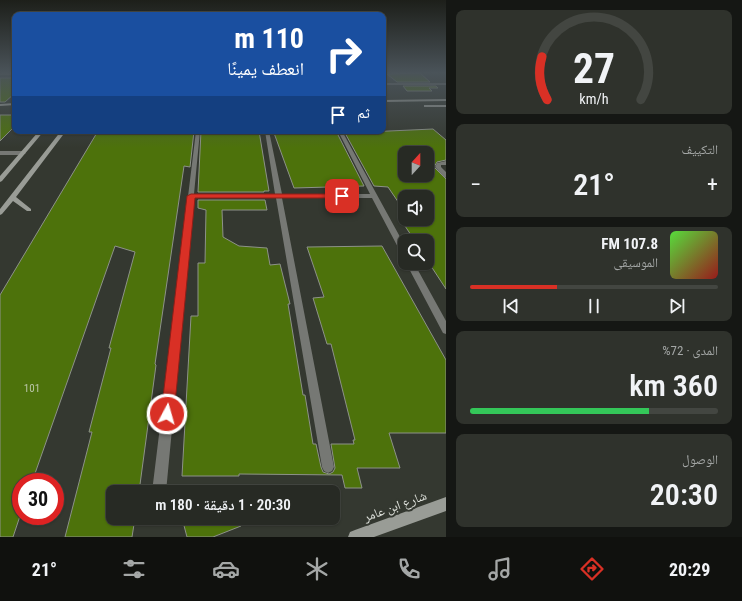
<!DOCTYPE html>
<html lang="ar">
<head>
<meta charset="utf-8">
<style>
	:root { --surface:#272a24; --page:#2f322c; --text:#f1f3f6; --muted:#a4a7a6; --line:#434641; --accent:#d93025 }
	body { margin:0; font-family:"Roboto Condensed","Noto Naskh Arabic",sans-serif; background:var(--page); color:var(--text); direction:rtl; height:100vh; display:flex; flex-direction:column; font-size:15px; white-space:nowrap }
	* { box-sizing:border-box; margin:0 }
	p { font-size:13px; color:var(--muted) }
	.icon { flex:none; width:22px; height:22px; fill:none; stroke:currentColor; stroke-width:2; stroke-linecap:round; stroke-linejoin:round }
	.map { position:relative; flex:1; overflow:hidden; direction:ltr }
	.side { display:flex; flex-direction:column; gap:10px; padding:10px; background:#151714; width:296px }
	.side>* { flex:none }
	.guide { position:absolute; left:12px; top:12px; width:374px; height:122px; border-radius:8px; box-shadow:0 1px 3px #0004,0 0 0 1px var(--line); direction:rtl; background:#1a4fa0; color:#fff; overflow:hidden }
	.needle { width:26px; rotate:21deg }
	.controls { position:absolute; left:398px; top:146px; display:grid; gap:8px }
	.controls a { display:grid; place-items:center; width:36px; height:36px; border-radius:8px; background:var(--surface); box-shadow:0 1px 3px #0004,0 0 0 1px var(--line); font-size:20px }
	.speed { position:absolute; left:12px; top:473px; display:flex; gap:8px; font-size:20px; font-weight:700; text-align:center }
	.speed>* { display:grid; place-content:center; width:52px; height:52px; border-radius:50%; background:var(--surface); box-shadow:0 1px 3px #0004,0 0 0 1px var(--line); line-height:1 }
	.speed .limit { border:6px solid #d22; background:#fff; color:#111 }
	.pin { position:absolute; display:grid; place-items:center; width:34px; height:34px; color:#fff; margin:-17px; border-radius:8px; box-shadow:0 2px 6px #0006 }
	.me { position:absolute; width:44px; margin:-22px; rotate:6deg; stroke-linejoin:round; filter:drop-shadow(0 0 3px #0008) }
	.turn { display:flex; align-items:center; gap:14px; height:84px; padding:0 16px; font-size:18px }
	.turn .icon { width:52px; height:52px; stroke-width:2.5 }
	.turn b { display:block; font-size:28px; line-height:34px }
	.then { display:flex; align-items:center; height:38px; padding:0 16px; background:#0003; gap:8px; font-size:15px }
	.big { font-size:30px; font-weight:600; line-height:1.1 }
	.side .widget { flex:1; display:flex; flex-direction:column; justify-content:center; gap:6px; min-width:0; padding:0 14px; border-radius:8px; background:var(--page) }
	.side .dial { align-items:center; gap:0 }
	.dial svg { height:104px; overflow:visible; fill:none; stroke:var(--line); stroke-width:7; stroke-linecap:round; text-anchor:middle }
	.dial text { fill:var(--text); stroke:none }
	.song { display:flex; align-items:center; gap:12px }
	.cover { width:48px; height:48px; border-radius:6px; background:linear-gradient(135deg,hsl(110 70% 55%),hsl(0 70% 35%)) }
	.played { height:4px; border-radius:2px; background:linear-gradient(90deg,var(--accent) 35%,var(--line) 35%) }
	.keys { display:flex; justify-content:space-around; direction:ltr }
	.heat { display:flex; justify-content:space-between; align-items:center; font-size:22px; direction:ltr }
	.charge { height:6px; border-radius:3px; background:linear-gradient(90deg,#34c759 72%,var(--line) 0) }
	.trip { position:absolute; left:106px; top:485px; width:234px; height:40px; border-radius:8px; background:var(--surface); box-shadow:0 1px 3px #0004,0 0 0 1px var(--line); font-weight:600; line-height:40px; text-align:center; direction:rtl }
	.dock { display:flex; height:64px; justify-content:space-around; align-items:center; background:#10110e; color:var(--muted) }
	.dock .icon { width:28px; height:28px }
	.dock .current { color:var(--accent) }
	.dock b { font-size:18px; color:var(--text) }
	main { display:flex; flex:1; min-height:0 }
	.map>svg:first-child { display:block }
</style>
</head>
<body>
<main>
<section class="side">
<div class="widget dial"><svg viewBox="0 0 100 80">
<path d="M14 69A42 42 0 1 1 86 69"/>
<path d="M14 69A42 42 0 0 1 10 36" stroke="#d93025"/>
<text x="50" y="56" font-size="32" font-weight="700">27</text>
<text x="50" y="72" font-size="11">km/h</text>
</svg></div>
<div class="widget"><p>التكييف</p>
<div class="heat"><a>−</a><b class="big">21°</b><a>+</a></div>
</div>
<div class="widget">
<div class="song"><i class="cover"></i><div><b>107.8 FM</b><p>الموسيقى</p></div></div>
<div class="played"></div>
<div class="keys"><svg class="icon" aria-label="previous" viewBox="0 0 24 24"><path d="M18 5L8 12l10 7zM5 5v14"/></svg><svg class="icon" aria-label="pause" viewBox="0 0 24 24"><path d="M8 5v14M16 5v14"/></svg><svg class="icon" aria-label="next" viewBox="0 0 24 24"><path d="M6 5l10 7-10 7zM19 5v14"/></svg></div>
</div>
<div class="widget"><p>المدى · 72%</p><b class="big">360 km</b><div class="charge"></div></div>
<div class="widget"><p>الوصول</p><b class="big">20:30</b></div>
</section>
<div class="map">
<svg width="446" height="537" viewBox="0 0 446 537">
	<rect width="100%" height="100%" fill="#343830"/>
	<path fill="#4d720b" stroke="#8d9289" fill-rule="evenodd" d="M 420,73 L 430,82 L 397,82 L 387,74 Z
		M 0,78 L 15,78 L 15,93 L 5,102 L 0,102 Z
		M 403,86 L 436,86 L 438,88 L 429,88 L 432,91 L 407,91 Z
		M 0,115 L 15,115 L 15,126 L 0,141 Z
		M 433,129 L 446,140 L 446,160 L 437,162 L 434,167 L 446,179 L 446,289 L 427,260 L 427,241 L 415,241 L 399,217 L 405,217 L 405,219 L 427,219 L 427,197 L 405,197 L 405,212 L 388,187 L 374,186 L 345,133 ZM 405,153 L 427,153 L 427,175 L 405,175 Z
		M 98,131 L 194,131 L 190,167 L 184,166 L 155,364 L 156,365 L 139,492 L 113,492 L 113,518 L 135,518 L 132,537 L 65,537 L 92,432 L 89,432 L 111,348 L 109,348 L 135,252 L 115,246 L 32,482 L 21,482 L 21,513 L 13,537 L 0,537 L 0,295 Z
		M 201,131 L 259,131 L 269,191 L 264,191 L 264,192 L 198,192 Z
		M 274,133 L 337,133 L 364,186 L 294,188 Z
		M 198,200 L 265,200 L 267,210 L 222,210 L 223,237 L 239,246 L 267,248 L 270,265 L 280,264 L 290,304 L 288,304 L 303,395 L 305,395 L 313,444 L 316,444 L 321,467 L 323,472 L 329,474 L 333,472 L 335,468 L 331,444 L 354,444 L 353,440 L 355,440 L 331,344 L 327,344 L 313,298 L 324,297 L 307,247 L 382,246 L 446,360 L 446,433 L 389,433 L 400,468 L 357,468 L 362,488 L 345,488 L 342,475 L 239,474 L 239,476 L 182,476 L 191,316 L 198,316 L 198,263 L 205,263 L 206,210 L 198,208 Z
		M 182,518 L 239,518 L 241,526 L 213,537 L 187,537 Z"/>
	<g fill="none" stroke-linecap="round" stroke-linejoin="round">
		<path fill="#767874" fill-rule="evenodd" d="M 0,73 L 15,73 L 15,75 L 0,75 Z
			M 383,83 L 446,83 L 446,85 L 383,85 Z
			M 196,131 L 200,131 L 194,194 L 275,194 L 265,131 L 269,131 L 282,194 L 370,194 L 338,131 L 342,131 L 405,246 L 405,255 L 401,253 L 372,198 L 282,198 L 334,467 L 332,471 L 328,473 L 324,471 L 322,467 L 276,198 L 194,198 L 166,492 L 152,492 Z
			M 0,151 L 23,151 L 26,153 L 23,155 L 0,155 Z
			M 446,161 L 446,165 L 441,165 L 441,167 L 446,172 L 446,178 L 444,177 L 435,167 L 437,163 Z
			M 406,263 L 414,263 L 446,321 L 446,334 L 443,333 Z"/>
		<path fill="#999c96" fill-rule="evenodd" d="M 446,99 L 446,101 L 383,102 L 383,100 Z
			M 15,103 L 15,105 L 0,106 L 0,104 Z
			M 424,105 L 446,105 L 446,107 L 424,107 Z
			M 39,131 L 44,131 L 2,181 L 0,182 L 0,176 Z
			M 61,131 L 66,131 L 16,197 L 31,209 L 31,211 L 27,211 L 13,201 L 2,214 L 0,215 L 0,209 Z
			M 446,497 L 446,511 L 374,537 L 348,537 L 350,532 L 355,530 Z"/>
	</g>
	<linearGradient id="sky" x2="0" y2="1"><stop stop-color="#1d1f1a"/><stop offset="0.49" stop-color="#4a5359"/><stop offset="1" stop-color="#4a5359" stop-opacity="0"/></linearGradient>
	<rect width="446" height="148" fill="url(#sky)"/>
	<path fill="#d93025" stroke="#8d1f18" d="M 191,194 L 342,194 L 346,196 L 342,198 L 195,198 L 174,414 L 172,418 L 167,420 L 163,418 L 161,414 L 187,196 Z"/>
	<g text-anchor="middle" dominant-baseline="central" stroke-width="4" stroke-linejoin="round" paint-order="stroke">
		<g font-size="11" fill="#bac6a8">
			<text x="32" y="388">101</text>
		</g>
		<g font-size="13" fill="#dfe2dc" stroke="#343830">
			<text transform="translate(395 506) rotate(-20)">شارع ابن عامر</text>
		</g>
	</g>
</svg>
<div class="controls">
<a><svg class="needle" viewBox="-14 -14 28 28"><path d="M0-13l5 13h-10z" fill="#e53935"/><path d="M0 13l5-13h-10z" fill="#a4a7a6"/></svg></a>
<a><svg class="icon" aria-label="sound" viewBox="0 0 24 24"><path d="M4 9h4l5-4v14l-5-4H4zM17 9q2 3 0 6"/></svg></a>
<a><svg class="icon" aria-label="search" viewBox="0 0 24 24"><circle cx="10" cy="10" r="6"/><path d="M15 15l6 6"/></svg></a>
</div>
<div class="speed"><div class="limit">30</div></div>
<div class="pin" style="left:342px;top:196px;background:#d93025"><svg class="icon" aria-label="arrive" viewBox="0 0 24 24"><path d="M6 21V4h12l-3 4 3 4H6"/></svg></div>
<svg class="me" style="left:167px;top:414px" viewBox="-20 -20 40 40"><circle r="17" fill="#d93025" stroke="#fff" stroke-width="3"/><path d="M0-11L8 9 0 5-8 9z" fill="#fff"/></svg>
<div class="trip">20:30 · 1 دقيقة · 180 m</div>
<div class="guide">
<div class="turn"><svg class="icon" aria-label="right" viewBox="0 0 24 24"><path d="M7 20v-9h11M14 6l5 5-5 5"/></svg><div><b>110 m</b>انعطف يمينًا</div></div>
<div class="then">ثم<svg class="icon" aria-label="arrive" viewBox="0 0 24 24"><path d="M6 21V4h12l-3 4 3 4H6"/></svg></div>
</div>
</div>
</main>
<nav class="dock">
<b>20:29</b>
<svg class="icon current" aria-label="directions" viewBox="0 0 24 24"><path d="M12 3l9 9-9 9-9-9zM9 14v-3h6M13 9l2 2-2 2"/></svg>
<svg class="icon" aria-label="music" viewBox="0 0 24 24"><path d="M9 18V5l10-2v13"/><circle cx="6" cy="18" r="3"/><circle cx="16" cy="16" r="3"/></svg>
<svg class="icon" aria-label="phone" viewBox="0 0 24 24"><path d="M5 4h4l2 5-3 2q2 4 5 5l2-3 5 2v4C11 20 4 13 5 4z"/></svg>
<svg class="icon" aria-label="climate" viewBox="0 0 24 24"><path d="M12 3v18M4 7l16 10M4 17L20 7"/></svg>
<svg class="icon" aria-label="car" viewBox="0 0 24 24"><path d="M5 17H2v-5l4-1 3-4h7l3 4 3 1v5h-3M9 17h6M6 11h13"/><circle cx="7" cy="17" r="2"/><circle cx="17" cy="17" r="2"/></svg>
<svg class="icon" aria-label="filters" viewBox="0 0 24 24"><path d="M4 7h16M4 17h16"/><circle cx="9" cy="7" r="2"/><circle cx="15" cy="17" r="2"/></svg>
<b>21°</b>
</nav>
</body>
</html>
